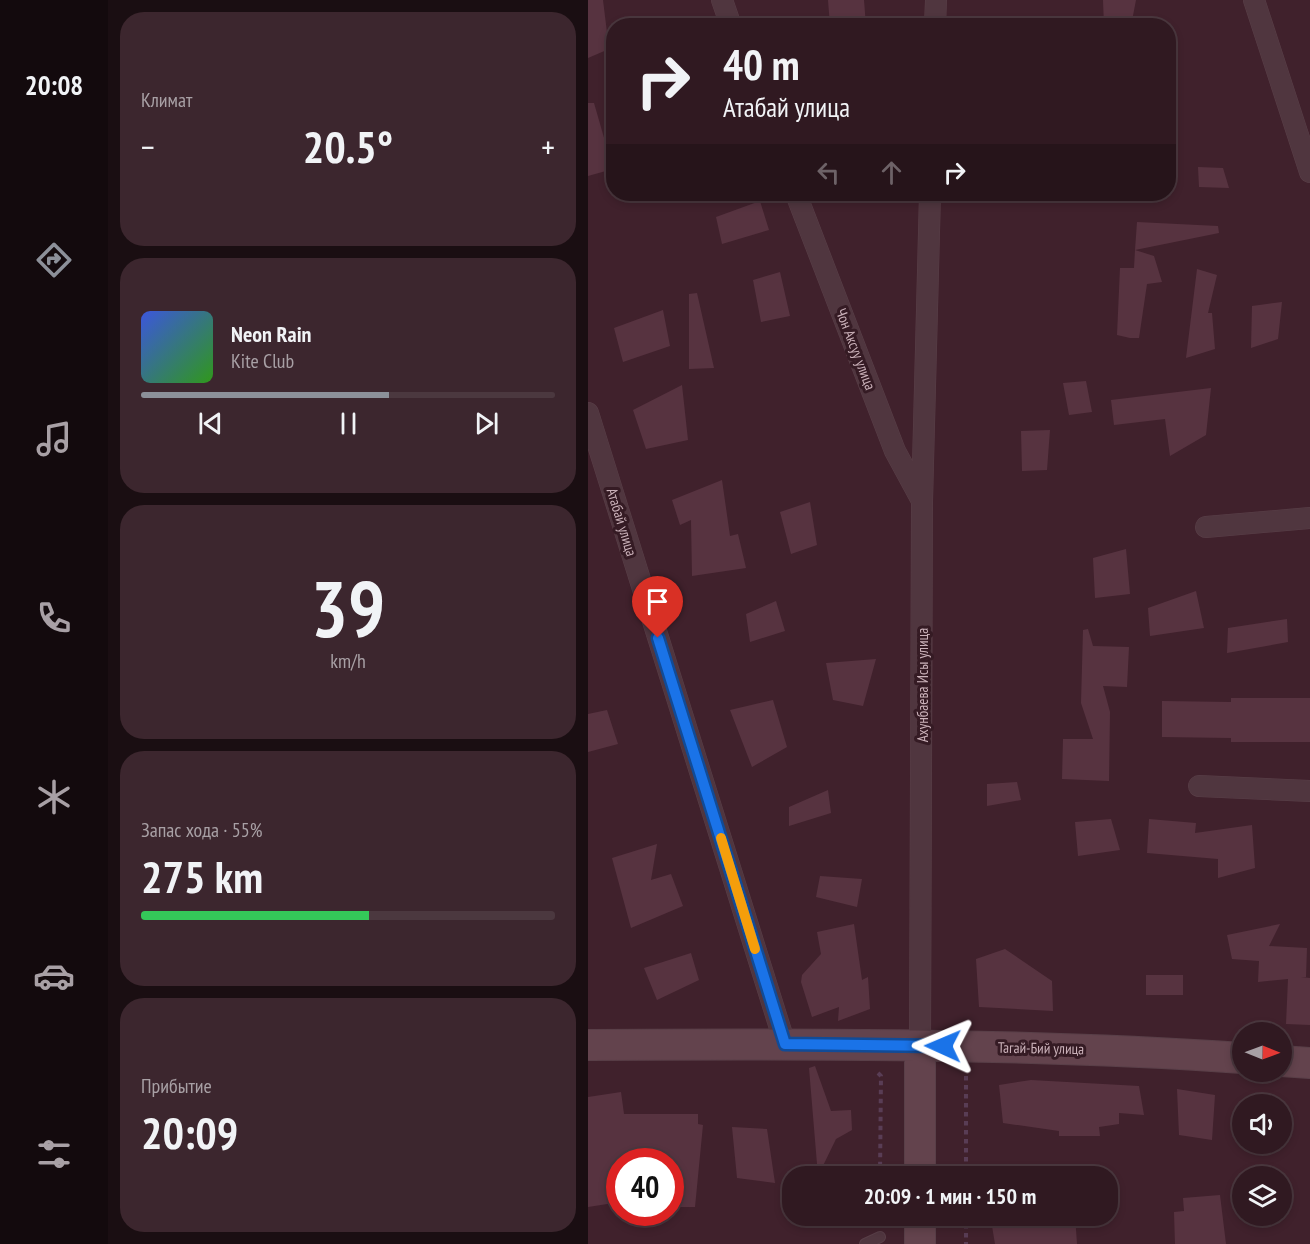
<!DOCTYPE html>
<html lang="ru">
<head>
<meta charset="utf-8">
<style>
	:root { --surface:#301921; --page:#3c262e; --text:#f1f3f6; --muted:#a8a0a5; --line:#4b383f; --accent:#8c9099 }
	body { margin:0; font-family:"PT Sans Narrow",sans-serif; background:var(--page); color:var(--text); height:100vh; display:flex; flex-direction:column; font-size:22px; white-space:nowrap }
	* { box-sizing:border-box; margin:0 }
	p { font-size:20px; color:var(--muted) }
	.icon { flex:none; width:33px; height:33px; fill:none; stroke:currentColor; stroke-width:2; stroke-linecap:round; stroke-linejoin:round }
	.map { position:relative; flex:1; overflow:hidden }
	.drawer { display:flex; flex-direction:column; gap:12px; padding:12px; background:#1a0e12; width:480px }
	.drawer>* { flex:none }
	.guide { position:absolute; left:18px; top:18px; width:570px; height:183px; border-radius:24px; box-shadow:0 3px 9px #0003,0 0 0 2px var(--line); background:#301921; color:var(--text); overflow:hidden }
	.needle { width:39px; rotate:91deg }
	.fabs { position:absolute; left:644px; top:1022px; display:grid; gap:12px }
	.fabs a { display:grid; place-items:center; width:60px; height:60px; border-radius:50%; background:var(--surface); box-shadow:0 3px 9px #0003,0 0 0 2px var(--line); font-size:30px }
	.speed { position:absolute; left:18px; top:1148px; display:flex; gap:12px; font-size:30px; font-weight:700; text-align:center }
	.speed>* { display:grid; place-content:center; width:78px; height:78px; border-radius:50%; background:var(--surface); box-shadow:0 3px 9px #0003,0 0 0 2px var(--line); line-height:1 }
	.speed .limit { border:9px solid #d22; background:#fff; color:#111 }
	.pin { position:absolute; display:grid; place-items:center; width:51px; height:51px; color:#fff; margin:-62px -26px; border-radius:50% 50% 50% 0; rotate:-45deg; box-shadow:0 0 6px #0007 }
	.pin .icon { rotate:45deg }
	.me { position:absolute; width:66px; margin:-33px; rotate:271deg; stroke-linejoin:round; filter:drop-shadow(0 0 4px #0008) }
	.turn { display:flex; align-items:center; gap:21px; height:126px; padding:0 18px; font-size:27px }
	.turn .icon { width:78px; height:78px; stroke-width:2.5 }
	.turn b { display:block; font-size:42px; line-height:51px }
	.lanes { display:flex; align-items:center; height:57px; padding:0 18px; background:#0003; justify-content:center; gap:30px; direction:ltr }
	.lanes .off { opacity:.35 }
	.big { font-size:45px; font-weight:700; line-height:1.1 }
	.drawer .widget { flex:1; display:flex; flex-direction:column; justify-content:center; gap:9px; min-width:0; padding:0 21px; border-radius:24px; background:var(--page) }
	.drawer .dial { align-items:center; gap:0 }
	.dial b { font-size:78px; line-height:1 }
	.song { display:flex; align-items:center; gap:18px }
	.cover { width:72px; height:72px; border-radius:9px; background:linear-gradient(135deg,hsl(230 70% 55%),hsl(110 70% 35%)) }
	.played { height:6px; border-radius:3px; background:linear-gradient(90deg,var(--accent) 60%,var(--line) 60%) }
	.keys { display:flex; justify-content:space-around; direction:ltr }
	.heat { display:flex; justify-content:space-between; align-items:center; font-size:33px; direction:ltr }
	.charge { height:9px; border-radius:4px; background:linear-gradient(90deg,#34c759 55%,var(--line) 0) }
	.trip { position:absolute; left:194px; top:1166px; width:336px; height:60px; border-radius:24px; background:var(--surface); box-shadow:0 3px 9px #0003,0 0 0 2px var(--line); font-weight:700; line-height:60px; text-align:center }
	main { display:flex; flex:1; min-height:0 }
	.tab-bar { display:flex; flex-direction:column; width:108px; justify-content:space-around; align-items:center; background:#130a0d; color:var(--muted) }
	.tab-bar .icon { width:42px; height:42px }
	.tab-bar .active { color:var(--accent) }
	.tab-bar b { font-size:27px; color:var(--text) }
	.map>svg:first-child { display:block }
</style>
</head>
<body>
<main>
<nav class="tab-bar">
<b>20:08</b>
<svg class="icon active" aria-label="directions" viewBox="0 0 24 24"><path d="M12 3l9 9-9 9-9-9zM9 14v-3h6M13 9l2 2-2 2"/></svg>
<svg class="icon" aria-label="music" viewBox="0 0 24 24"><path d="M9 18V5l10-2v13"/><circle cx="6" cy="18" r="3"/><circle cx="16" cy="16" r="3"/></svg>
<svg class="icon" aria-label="phone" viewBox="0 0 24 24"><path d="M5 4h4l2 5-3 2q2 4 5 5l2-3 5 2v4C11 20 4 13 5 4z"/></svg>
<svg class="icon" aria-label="climate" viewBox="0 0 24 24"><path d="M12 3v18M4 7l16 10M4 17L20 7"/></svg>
<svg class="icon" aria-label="car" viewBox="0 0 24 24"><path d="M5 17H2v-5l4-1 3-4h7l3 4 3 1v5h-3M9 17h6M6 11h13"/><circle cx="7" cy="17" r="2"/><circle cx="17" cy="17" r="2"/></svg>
<svg class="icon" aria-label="filters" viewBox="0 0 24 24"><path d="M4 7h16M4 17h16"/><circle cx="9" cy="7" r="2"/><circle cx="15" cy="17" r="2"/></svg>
</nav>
<section class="drawer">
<div class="widget"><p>Климат</p>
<div class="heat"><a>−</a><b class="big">20.5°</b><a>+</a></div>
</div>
<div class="widget">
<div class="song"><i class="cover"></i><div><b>Neon Rain</b><p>Kite Club</p></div></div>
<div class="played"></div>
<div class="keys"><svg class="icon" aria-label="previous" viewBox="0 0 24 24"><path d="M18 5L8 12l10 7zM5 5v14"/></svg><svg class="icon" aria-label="pause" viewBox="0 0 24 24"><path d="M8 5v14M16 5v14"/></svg><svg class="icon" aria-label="next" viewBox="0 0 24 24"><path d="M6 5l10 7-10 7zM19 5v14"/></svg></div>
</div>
<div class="widget dial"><b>39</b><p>km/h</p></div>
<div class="widget"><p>Запас хода · 55%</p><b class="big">275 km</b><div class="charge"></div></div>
<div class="widget"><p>Прибытие</p><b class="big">20:09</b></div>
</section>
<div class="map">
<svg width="722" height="1244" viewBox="0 0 722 1244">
	<rect width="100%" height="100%" fill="#40212c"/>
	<path fill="#573340" d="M 0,0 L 15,0 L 21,49 L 0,58 Z
		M 240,0 L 276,0 L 278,26 L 242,26 Z
		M 515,0 L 548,0 L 543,26 L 516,26 Z
		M 0,103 L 6,103 L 25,169 L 0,176 Z
		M 610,167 L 635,168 L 641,188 L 611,187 Z
		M 172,201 L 181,230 L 134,244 L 128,217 Z
		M 549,222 L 630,226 L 631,233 L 547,250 Z
		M 547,250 L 566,256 L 574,282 L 559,284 L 551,338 L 542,338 L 529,335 L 532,268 L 546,268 Z
		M 609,269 L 629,275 L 620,313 L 624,313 L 627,349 L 598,358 Z
		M 192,272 L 202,316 L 173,322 L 165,280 Z
		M 109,293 L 126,368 L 101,369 L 101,294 Z
		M 694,302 L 690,339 L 663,348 L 664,306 Z
		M 75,310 L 82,346 L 35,362 L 26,328 Z
		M 498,381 L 504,412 L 481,415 L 475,383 Z
		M 94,385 L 100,440 L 58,449 L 45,410 Z
		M 623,388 L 618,435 L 582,456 L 577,419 L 526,425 L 523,400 Z
		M 462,430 L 459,470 L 434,471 L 433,431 Z
		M 134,480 L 142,536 L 150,534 L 158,568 L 104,576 L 103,520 L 92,525 L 84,500 Z
		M 222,502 L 229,545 L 203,554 L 192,512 Z
		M 538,549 L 542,594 L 507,598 L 505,558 Z
		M 608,591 L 616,628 L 562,636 L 560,608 Z
		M 188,601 L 197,631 L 162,642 L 158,614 Z
		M 699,619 L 700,642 L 639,653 L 640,628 Z
		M 500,629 L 505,646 L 541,647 L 539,687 L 515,686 L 522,712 L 521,781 L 474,779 L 475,739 L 505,739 L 493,703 L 495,630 Z
		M 288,659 L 275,706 L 245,700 L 238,663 Z
		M 643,698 L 722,698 L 722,742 L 643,742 L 643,738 L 574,737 L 574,701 L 643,702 Z
		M 185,700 L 199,747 L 164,767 L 142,710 Z
		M 19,710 L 30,744 L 0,752 L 0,714 Z
		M 429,782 L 433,800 L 399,806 L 399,784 Z
		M 240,790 L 243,813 L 201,826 L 201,807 Z
		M 523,819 L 532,850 L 490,856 L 487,822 Z
		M 561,819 L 608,823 L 607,833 L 664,825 L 667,868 L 630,878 L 630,859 L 559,853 Z
		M 69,844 L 63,880 L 83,874 L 95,906 L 43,928 L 24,858 Z
		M 232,876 L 274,879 L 269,907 L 228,897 Z
		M 266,924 L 274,980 L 280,977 L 282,1009 L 250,1021 L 251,1007 L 224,1017 L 213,982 L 214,975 L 233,954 L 229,932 Z
		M 692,924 L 681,946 L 719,948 L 718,977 L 713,977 L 722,978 L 722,1025 L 698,1024 L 700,979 L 670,982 L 671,961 L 644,959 L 639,935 Z
		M 417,949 L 464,981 L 465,1011 L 391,1007 L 388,959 Z
		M 103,953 L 111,980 L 69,1000 L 56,968 Z
		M 558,975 L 595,975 L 595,995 L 558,995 Z
		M 227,1066 L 243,1111 L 263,1110 L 264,1130 L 248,1139 L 230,1176 L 221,1068 Z
		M 443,1080 L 551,1086 L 556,1115 L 531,1113 L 531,1124 L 511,1127 L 512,1136 L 471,1136 L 471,1131 L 415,1123 L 411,1085 Z
		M 589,1089 L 627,1095 L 624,1140 L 591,1135 Z
		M 33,1092 L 36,1114 L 110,1114 L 110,1124 L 115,1125 L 107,1207 L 82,1207 L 82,1161 L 32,1161 L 32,1202 L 0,1207 L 0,1097 Z
		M 144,1127 L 179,1129 L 187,1183 L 149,1178 Z
		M 632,1195 L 638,1244 L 587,1244 L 586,1212 L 596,1211 L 595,1198 Z
		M 457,1215 L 487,1215 L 489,1244 L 407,1244 L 403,1220 Z"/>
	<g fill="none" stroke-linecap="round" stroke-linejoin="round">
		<defs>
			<path id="lane" d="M 277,1244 L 292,1237"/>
			<path id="street" d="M 134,0 L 143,26
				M 666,0 L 722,172
				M 347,26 L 348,0
				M 208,194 L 307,451 L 333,499
				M 0,413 L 197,1044
				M 618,527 L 722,518
				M 611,786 L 722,791
				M 332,1046 L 334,502 L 342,194"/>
			<path id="secondary" d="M 0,1045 C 218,1044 436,1043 654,1058
				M 693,1061 L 722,1063
				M 332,1176 L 332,1046
				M 332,1244 L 332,1215"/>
		</defs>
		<use href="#lane" stroke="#593f48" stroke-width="12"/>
		<use href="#street" stroke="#593f48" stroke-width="22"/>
		<use href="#secondary" stroke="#593f48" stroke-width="32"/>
		<path stroke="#593d55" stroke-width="4" stroke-dasharray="4.5 4.5" stroke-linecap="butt" d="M 290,1073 L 293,1076 L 292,1176
			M 378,1076 L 378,1176
			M 378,1215 L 378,1244"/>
		<use href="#lane" stroke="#50363f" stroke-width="10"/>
		<use href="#street" stroke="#50363f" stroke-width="21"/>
		<use href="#secondary" stroke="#63434d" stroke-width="30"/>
	</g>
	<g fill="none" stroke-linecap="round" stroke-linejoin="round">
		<defs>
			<path id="route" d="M 70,638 L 197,1044 L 355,1046"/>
		</defs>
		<use href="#route" stroke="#114b97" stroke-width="15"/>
		<use href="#route" stroke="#1a73e8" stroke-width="10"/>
		<path stroke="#f59e0b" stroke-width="10" d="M 133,838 L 167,949"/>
	</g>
	<g text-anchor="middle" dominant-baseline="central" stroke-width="6" stroke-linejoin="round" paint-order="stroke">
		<g font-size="15" fill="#cbb2ba" stroke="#351b24">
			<text transform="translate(268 349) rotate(69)">Чон Аксуу улица</text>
			<text transform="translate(34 522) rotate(73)">Атабай улица</text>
			<text transform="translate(334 685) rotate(-90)">Ахунбаева Исы улица</text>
			<text transform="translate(453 1048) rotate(1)">Тагай-Бий улица</text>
		</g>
	</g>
</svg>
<div class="fabs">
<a><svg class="needle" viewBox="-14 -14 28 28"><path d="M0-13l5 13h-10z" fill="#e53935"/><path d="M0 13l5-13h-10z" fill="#a8a0a5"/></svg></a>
<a><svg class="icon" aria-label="sound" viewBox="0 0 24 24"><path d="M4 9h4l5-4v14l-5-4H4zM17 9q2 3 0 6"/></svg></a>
<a><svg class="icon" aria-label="layers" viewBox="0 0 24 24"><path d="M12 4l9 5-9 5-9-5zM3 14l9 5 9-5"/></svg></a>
</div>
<div class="speed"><div class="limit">40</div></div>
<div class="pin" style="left:70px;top:638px;background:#d93025"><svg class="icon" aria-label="arrive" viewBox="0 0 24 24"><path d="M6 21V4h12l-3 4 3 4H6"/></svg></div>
<svg class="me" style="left:355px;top:1046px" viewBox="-20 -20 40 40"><path d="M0-17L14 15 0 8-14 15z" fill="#1a73e8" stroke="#fff" stroke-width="4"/></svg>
<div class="trip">20:09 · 1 мин · 150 m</div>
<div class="guide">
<div class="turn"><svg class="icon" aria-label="right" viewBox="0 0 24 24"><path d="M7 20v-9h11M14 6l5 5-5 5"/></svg><div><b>40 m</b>Атабай улица</div></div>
<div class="lanes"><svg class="icon off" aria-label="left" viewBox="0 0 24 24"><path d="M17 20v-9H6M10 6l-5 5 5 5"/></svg><svg class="icon off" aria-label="ahead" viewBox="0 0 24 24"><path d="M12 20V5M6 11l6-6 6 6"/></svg><svg class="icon" aria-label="right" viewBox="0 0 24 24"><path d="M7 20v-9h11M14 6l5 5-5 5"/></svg></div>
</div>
</div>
</main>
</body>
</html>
